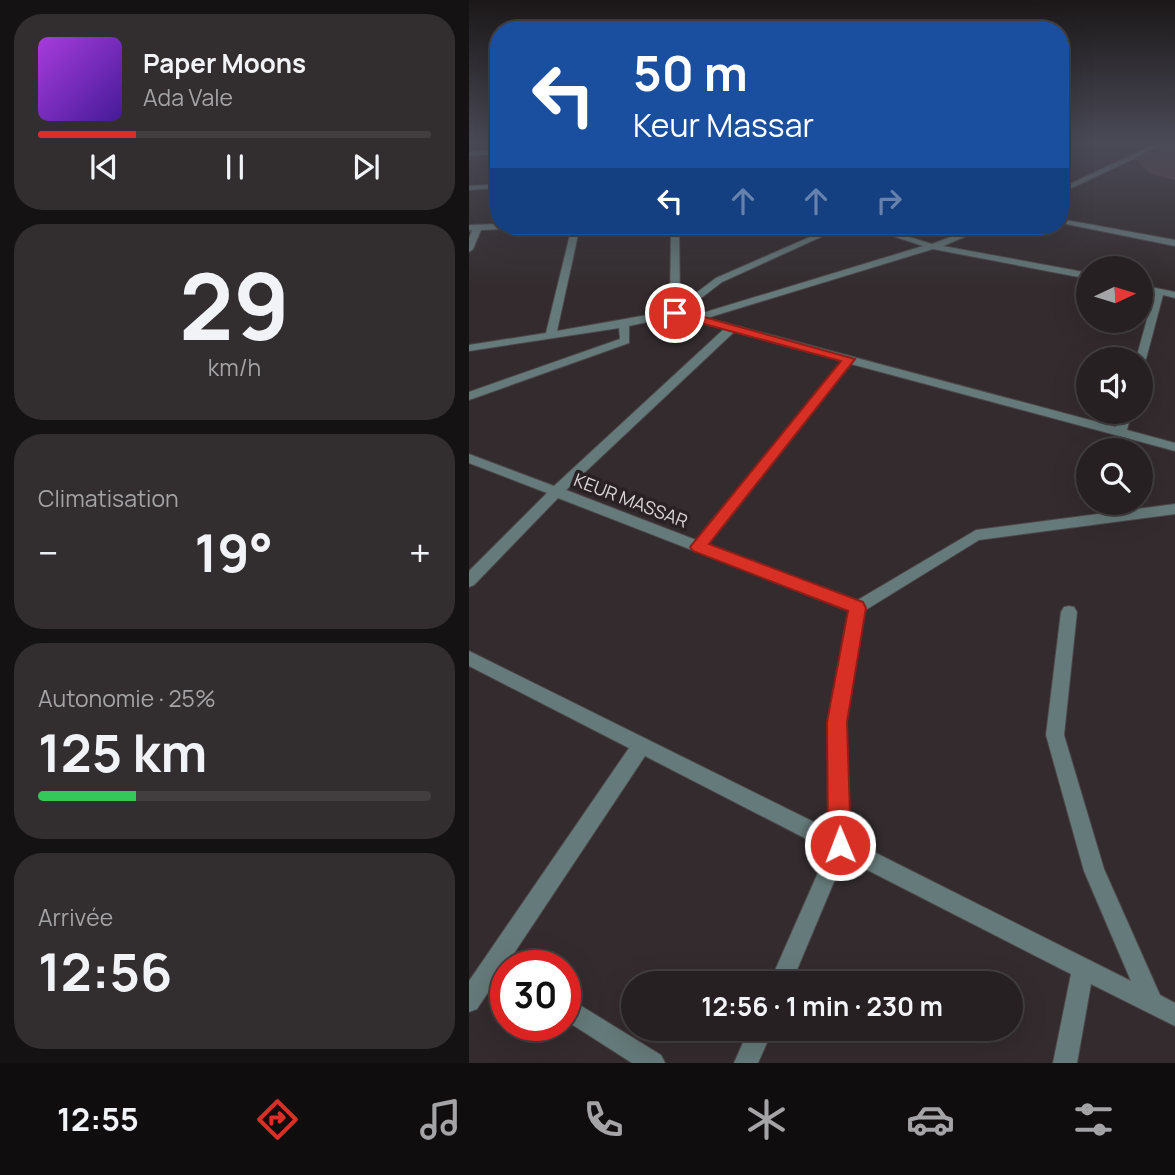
<!DOCTYPE html>
<html lang="fr">
<head>
<meta charset="utf-8">
<style>
	:root { --surface:#262022; --page:#322d2f; --text:#f1f3f6; --muted:#a4a3a5; --line:#423e40; --accent:#d93025 }
	body { margin:0; font-family:Manrope,sans-serif; background:var(--page); color:var(--text); height:100vh; display:flex; flex-direction:column; font-size:26px; white-space:nowrap }
	* { box-sizing:border-box; margin:0 }
	p { font-size:23px; color:var(--muted) }
	.icon { flex:none; width:38px; height:38px; fill:none; stroke:currentColor; stroke-width:2; stroke-linecap:round; stroke-linejoin:round }
	.map { position:relative; flex:1; overflow:hidden }
	.panel { display:flex; flex-direction:column; gap:14px; padding:14px; background:#151213; width:469px }
	.panel>* { flex:none }
	.banner { position:absolute; left:21px; top:21px; width:579px; height:214px; border-radius:28px; box-shadow:0 7px 28px #0002,0 0 0 2px var(--line); background:#1a4fa0; color:#fff; overflow:hidden }
	.needle { width:46px; rotate:86deg }
	.controls { position:absolute; left:607px; top:256px; display:grid; gap:14px }
	.controls a { display:grid; place-items:center; width:77px; height:77px; border-radius:50%; background:var(--surface); box-shadow:0 7px 28px #0002,0 0 0 2px var(--line); font-size:35px }
	.speed { position:absolute; left:21px; top:950px; display:flex; gap:14px; font-size:35px; font-weight:700; text-align:center }
	.speed>* { display:grid; place-content:center; width:91px; height:91px; border-radius:50%; background:var(--surface); box-shadow:0 7px 28px #0002,0 0 0 2px var(--line); line-height:1 }
	.speed .limit { border:10px solid #d22; background:#fff; color:#111 }
	.pin { position:absolute; display:grid; place-items:center; width:60px; height:60px; color:#fff; margin:-30px; border:4px solid #fff; border-radius:50%; box-shadow:0 2px 7px #0007 }
	.me { position:absolute; width:77px; margin:-38px; rotate:359deg; stroke-linejoin:round; filter:drop-shadow(0 0 5px #0008) }
	.turn { display:flex; align-items:center; gap:24px; height:147px; padding:0 28px; font-size:32px }
	.turn .icon { width:91px; height:91px; stroke-width:2.5 }
	.turn b { display:block; font-size:49px; line-height:60px }
	.lanes { display:flex; align-items:center; height:66px; padding:0 28px; background:#0003; justify-content:center; gap:35px; direction:ltr }
	.lanes .off { opacity:.35 }
	.big { font-size:52px; font-weight:700; line-height:1.1 }
	.panel .card { flex:1; display:flex; flex-direction:column; justify-content:center; gap:10px; min-width:0; padding:0 24px; border-radius:28px; background:var(--page) }
	.panel .dial { align-items:center; gap:0 }
	.dial b { font-size:91px; line-height:1 }
	.song { display:flex; align-items:center; gap:21px }
	.cover { width:84px; height:84px; border-radius:10px; background:linear-gradient(135deg,hsl(280 70% 55%),hsl(260 70% 35%)) }
	.played { height:7px; border-radius:4px; background:linear-gradient(90deg,var(--accent) 25%,var(--line) 25%) }
	.keys { display:flex; justify-content:space-around; direction:ltr }
	.heat { display:flex; justify-content:space-between; align-items:center; font-size:38px; direction:ltr }
	.charge { height:10px; border-radius:5px; background:linear-gradient(90deg,#34c759 25%,var(--line) 0) }
	.trip { position:absolute; left:152px; top:971px; width:402px; height:70px; border-radius:35px; background:var(--surface); box-shadow:0 7px 28px #0002,0 0 0 2px var(--line); font-weight:700; line-height:70px; text-align:center }
	.tabs { display:flex; height:112px; justify-content:space-around; align-items:center; background:#0f0d0e; color:var(--muted) }
	.tabs .icon { width:49px; height:49px }
	.tabs .on { color:var(--accent) }
	.tabs b { font-size:32px; color:var(--text) }
	main { display:flex; flex:1; min-height:0 }
	.map>svg:first-child { display:block }
</style>
</head>
<body>
<main>
<section class="panel">
<div class="card">
<div class="song"><i class="cover"></i><div><b>Paper Moons</b><p>Ada Vale</p></div></div>
<div class="played"></div>
<div class="keys"><svg class="icon" aria-label="previous" viewBox="0 0 24 24"><path d="M18 5L8 12l10 7zM5 5v14"/></svg><svg class="icon" aria-label="pause" viewBox="0 0 24 24"><path d="M8 5v14M16 5v14"/></svg><svg class="icon" aria-label="next" viewBox="0 0 24 24"><path d="M6 5l10 7-10 7zM19 5v14"/></svg></div>
</div>
<div class="card dial"><b>29</b><p>km/h</p></div>
<div class="card"><p>Climatisation</p>
<div class="heat"><a>−</a><b class="big">19°</b><a>+</a></div>
</div>
<div class="card"><p>Autonomie · 25%</p><b class="big">125 km</b><div class="charge"></div></div>
<div class="card"><p>Arrivée</p><b class="big">12:56</b></div>
</section>
<div class="map">
<svg width="706" height="1063" viewBox="0 0 706 1063">
	<rect width="100%" height="100%" fill="#332b2d"/>
	<path fill="#563e45" d="M 693,141 L 706,141 L 706,180 L 681,174 L 666,158 Z"/>
	<g fill="none" stroke-linecap="round" stroke-linejoin="round">
		<defs>
			<path id="minor" d="M 693,141 L 702,141 L 592,193 L 592,188 Z
				M 30,150 L 30,154 L 0,156 L 0,152 Z
				M 30,184 L 30,188 L 0,190 L 0,186 Z
				M 592,219 L 706,240 L 706,246 L 592,223 Z
				M 30,224 L 30,226 L 40,226 L 36,229 L 12,230 L 4,249 L 0,252 L 0,238 L 3,230 L 0,231 L 0,225 Z
				M 103,226 L 111,226 L 88,331 L 201,311 L 202,226 L 210,226 L 211,305 L 247,278 L 366,226 L 376,226 L 253,282 L 214,312 L 227,315 L 454,246 L 393,226 L 405,226 L 463,244 L 510,226 L 521,226 L 474,246 L 620,273 L 620,279 L 464,249 L 238,318 L 647,427 L 651,411 L 663,411 L 658,430 L 706,443 L 706,451 L 382,364 L 239,545 L 387,601 L 507,530 L 706,504 L 706,514 L 510,540 L 395,611 L 377,722 L 381,840 L 662,981 L 615,871 L 577,735 L 592,612 L 595,607 L 600,606 L 605,607 L 608,612 L 595,735 L 635,869 L 691,995 L 706,1003 L 706,1026 L 622,984 L 608,1063 L 584,1063 L 602,974 L 375,858 L 322,984 L 300,984 L 359,850 L 176,756 L 8,1009 L 0,1012 L 0,981 L 160,748 L 0,666 L 0,651 L 361,830 L 359,722 L 380,611 L 89,498 L 5,585 L 0,587 L 0,571 L 78,493 L 0,463 L 0,454 L 85,486 L 255,329 L 206,316 L 160,326 L 160,343 L 0,400 L 0,392 L 151,339 L 150,328 L 0,351 L 0,345 L 77,333 ZM 265,332 L 373,361 L 227,540 L 97,490 Z
				M 672,285 L 706,292 L 706,298 L 694,295 L 677,359 L 672,362 L 672,359 L 667,359 L 685,294 L 672,291 Z
				M 96,996 L 192,1055 L 196,1063 L 163,1063 L 96,1020 Z
				M 280,1029 L 304,1029 L 289,1063 L 265,1063 Z"/>
		</defs>
		<use href="#minor" stroke="#4e4749" stroke-width="2"/>
		<use href="#minor" fill="#657a7a" fill-rule="evenodd"/>
	</g>
	<linearGradient id="sky" x2="0" y2="1"><stop stop-color="#1c1819"/><stop offset="0.49" stop-color="#4a4a57"/><stop offset="1" stop-color="#4a4a57" stop-opacity="0"/></linearGradient>
	<rect width="706" height="290" fill="url(#sky)"/>
	<path fill="#d93025" stroke="#8d1f18" stroke-width="2" d="M 206,309 L 386,359 L 240,544 L 394,602 L 397,608 L 378,722 L 382,845 L 379,853 L 371,856 L 363,853 L 359,845 L 358,722 L 379,611 L 224,551 L 221,547 L 372,361 L 202,315 L 200,313 Z"/>
	<g text-anchor="middle" dominant-baseline="central" stroke-width="7" stroke-linejoin="round" paint-order="stroke">
		<g font-size="18" fill="#ddd8d9" stroke="#292123">
			<text transform="translate(162 500) rotate(21)">KEUR MASSAR</text>
		</g>
	</g>
</svg>
<div class="controls">
<a><svg class="needle" viewBox="-14 -14 28 28"><path d="M0-13l5 13h-10z" fill="#e53935"/><path d="M0 13l5-13h-10z" fill="#a4a3a5"/></svg></a>
<a><svg class="icon" aria-label="sound" viewBox="0 0 24 24"><path d="M4 9h4l5-4v14l-5-4H4zM17 9q2 3 0 6"/></svg></a>
<a><svg class="icon" aria-label="search" viewBox="0 0 24 24"><circle cx="10" cy="10" r="6"/><path d="M15 15l6 6"/></svg></a>
</div>
<div class="speed"><div class="limit">30</div></div>
<div class="pin" style="left:206px;top:313px;background:#d93025"><svg class="icon" aria-label="arrive" viewBox="0 0 24 24"><path d="M6 21V4h12l-3 4 3 4H6"/></svg></div>
<svg class="me" style="left:371px;top:845px" viewBox="-20 -20 40 40"><circle r="17" fill="#d93025" stroke="#fff" stroke-width="3"/><path d="M0-11L8 9 0 5-8 9z" fill="#fff"/></svg>
<div class="trip">12:56 · 1 min · 230 m</div>
<div class="banner">
<div class="turn"><svg class="icon" aria-label="left" viewBox="0 0 24 24"><path d="M17 20v-9H6M10 6l-5 5 5 5"/></svg><div><b>50 m</b>Keur Massar</div></div>
<div class="lanes"><svg class="icon" aria-label="left" viewBox="0 0 24 24"><path d="M17 20v-9H6M10 6l-5 5 5 5"/></svg><svg class="icon off" aria-label="ahead" viewBox="0 0 24 24"><path d="M12 20V5M6 11l6-6 6 6"/></svg><svg class="icon off" aria-label="ahead" viewBox="0 0 24 24"><path d="M12 20V5M6 11l6-6 6 6"/></svg><svg class="icon off" aria-label="right" viewBox="0 0 24 24"><path d="M7 20v-9h11M14 6l5 5-5 5"/></svg></div>
</div>
</div>
</main>
<nav class="tabs">
<b>12:55</b>
<svg class="icon on" aria-label="directions" viewBox="0 0 24 24"><path d="M12 3l9 9-9 9-9-9zM9 14v-3h6M13 9l2 2-2 2"/></svg>
<svg class="icon" aria-label="music" viewBox="0 0 24 24"><path d="M9 18V5l10-2v13"/><circle cx="6" cy="18" r="3"/><circle cx="16" cy="16" r="3"/></svg>
<svg class="icon" aria-label="phone" viewBox="0 0 24 24"><path d="M5 4h4l2 5-3 2q2 4 5 5l2-3 5 2v4C11 20 4 13 5 4z"/></svg>
<svg class="icon" aria-label="climate" viewBox="0 0 24 24"><path d="M12 3v18M4 7l16 10M4 17L20 7"/></svg>
<svg class="icon" aria-label="car" viewBox="0 0 24 24"><path d="M5 17H2v-5l4-1 3-4h7l3 4 3 1v5h-3M9 17h6M6 11h13"/><circle cx="7" cy="17" r="2"/><circle cx="17" cy="17" r="2"/></svg>
<svg class="icon" aria-label="filters" viewBox="0 0 24 24"><path d="M4 7h16M4 17h16"/><circle cx="9" cy="7" r="2"/><circle cx="15" cy="17" r="2"/></svg>
</nav>
</body>
</html>
